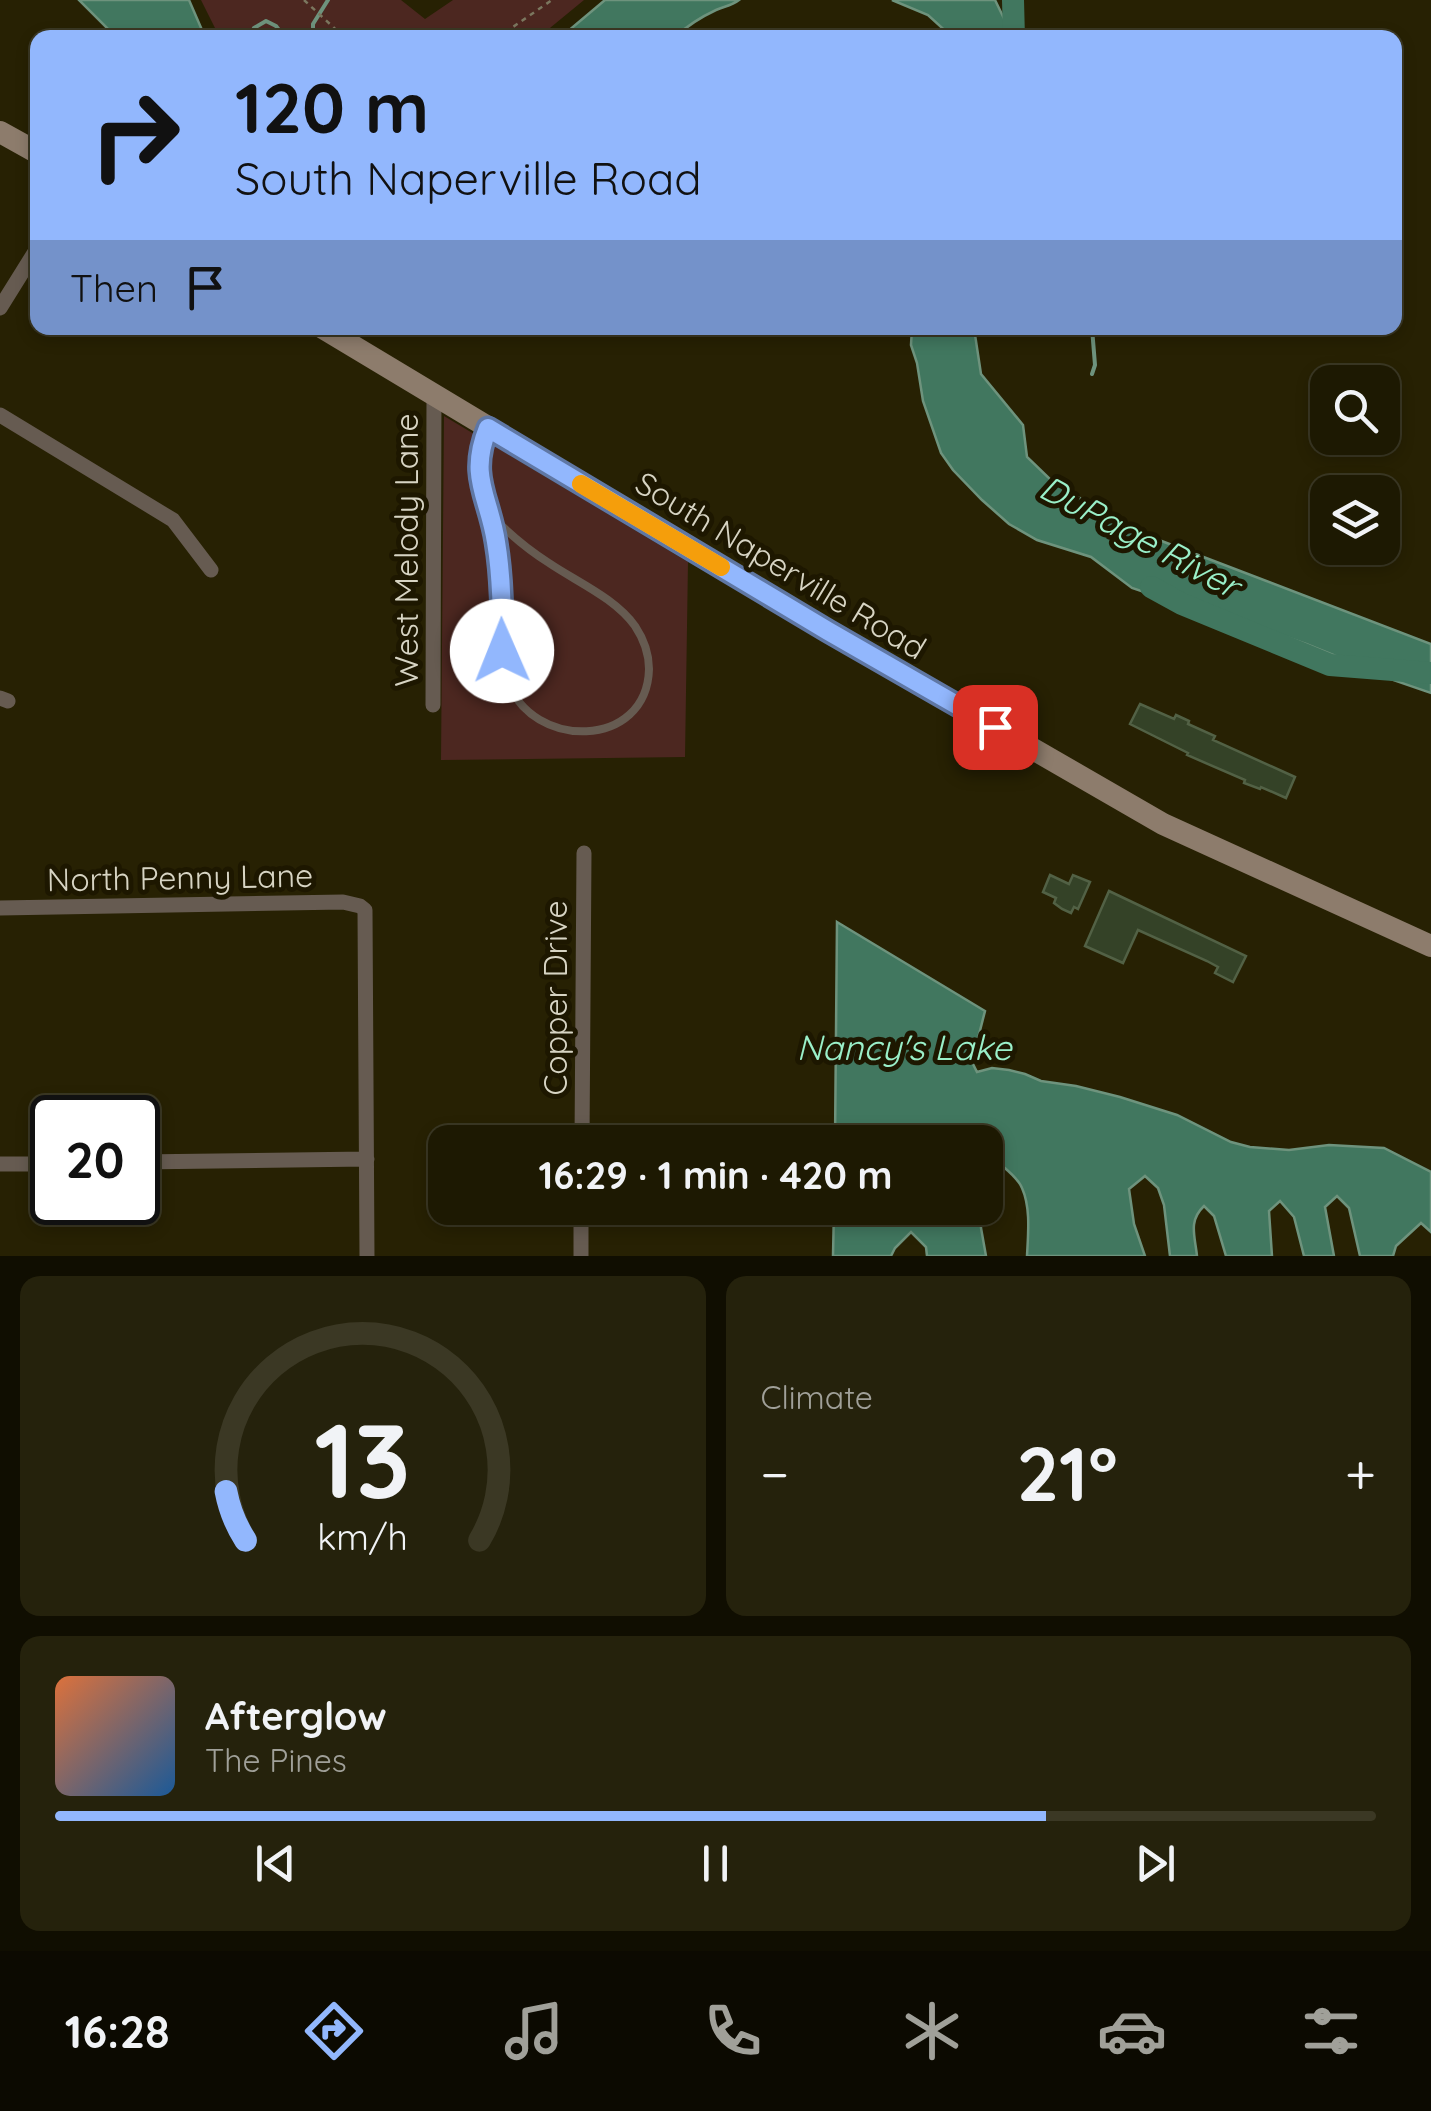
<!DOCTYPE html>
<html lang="en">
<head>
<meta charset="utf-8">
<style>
	:root { --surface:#1d1902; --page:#25220c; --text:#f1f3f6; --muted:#a0a099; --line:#3b3824; --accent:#92b7fd }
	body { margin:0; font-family:Quicksand,sans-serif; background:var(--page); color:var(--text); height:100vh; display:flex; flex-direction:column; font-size:38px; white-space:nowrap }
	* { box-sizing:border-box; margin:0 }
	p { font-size:32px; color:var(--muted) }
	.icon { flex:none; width:55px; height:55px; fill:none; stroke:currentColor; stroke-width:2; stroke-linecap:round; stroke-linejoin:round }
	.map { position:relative; height:1256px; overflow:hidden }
	.details { display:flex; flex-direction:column; gap:20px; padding:20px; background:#100e01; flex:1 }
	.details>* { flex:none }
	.banner { position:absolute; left:30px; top:30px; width:1372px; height:305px; border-radius:20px; box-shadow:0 5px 15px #0003,0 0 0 2px var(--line); background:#92b7fd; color:#111; overflow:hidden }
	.buttons { position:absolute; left:1310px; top:365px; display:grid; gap:20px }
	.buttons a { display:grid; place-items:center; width:90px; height:90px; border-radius:20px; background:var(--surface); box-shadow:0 5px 15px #0003,0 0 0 2px var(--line); font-size:50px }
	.speed { position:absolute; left:30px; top:1095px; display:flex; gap:20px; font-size:50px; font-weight:700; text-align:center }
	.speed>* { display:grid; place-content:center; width:130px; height:130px; border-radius:50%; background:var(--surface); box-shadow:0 5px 15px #0003,0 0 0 2px var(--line); line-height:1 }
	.speed .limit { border:5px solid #111; border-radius:15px; background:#fff; color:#111 }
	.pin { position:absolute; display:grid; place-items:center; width:85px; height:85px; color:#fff; margin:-42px; border-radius:20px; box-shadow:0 5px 15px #0006 }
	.me { position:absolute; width:110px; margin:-55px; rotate:359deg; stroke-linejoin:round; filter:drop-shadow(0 0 8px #0008) }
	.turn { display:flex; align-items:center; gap:35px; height:210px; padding:0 40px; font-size:45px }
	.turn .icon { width:130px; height:130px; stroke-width:2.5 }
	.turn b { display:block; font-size:70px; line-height:85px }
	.then { display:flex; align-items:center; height:95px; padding:0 40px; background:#0003; gap:20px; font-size:38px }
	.big { font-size:75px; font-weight:700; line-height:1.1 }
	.details .tile { flex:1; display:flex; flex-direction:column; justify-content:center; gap:15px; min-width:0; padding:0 35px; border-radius:20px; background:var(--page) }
	.details .dial { align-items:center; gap:0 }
	.dial svg { height:260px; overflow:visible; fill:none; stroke:var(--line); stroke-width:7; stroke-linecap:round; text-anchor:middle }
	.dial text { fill:var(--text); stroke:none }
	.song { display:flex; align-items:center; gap:30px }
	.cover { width:120px; height:120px; border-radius:15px; background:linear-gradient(135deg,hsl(20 70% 55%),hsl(210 70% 35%)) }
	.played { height:10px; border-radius:5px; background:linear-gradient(90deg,var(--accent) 75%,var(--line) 75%) }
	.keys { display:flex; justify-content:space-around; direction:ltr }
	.heat { display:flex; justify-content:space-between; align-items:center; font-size:55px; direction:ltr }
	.details .tiles { flex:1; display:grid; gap:20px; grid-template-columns:1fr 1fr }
	.tile:last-child { grid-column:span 2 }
	.trip { position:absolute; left:428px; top:1125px; width:575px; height:100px; border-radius:20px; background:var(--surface); box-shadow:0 5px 15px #0003,0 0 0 2px var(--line); font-weight:700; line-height:100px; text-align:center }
	.menu { display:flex; height:160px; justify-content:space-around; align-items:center; background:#0c0a01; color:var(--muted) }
	.menu .icon { width:70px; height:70px }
	.menu .selected { color:var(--accent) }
	.menu b { font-size:45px; color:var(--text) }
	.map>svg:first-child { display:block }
</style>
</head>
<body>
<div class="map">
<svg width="1431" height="1256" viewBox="0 0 1431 1256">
	<rect width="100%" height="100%" fill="#272103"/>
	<path fill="#4c2720" d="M 201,0 L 401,0 L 425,19 L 453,0 L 584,0 L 539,37 L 220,38 Z
		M 444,416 L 688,562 L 685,757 L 441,760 Z"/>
	<path fill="#41775f" stroke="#6e937d" stroke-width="2.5" d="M 79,0 L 189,0 L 205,37 L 116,37 Z
		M 605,0 L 739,0 C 731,6 725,6 716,10 C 701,17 687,26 675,37 L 561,37 Z
		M 892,0 L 995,0 L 1013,37 L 952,37 L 928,15 Z
		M 912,328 L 974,328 L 981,374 L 1023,425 L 1027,457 L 1055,484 L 1076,495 L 1096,511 L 1159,540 L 1431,644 L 1431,693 L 1364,670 L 1356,664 L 1306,644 L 1206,609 L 1159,597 L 1132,588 L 1091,557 L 1037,540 L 1009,524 L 982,500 L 953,470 L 941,453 L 923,401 L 917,363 L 911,345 Z
		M 837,922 L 985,1011 L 972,1062 L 977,1072 L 992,1068 L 1009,1070 L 1025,1074 L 1041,1081 L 1076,1086 L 1120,1097 L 1177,1115 L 1231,1142 L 1250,1147 L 1289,1150 L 1329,1145 L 1384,1148 L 1431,1172 L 1431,1232 L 1421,1223 L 1396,1246 L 1393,1256 L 1360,1256 L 1349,1208 L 1337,1196 L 1325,1207 L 1334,1256 L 1304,1256 L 1294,1217 L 1280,1201 L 1269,1211 L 1272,1256 L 1226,1256 L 1214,1216 L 1204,1206 C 1188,1221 1195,1236 1197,1256 L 1170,1256 L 1164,1205 L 1158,1188 L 1145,1176 L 1129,1189 L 1134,1224 L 1145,1256 L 1027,1256 C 1028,1235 1031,1208 1022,1188 C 1018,1178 1007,1170 999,1163 L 985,1173 L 985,1142 L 835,1142 Z
		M 834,1208 L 982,1208 L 981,1228 L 986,1256 L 927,1256 L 926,1247 L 911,1232 L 895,1248 L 891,1256 L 833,1256 Z"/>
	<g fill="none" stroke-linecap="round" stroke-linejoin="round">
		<path stroke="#6e937d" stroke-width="4" d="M 249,38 L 254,28 L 266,21 L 276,26 L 285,38
			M 305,38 L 313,33 L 313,24 L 328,0
			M 1092,328 L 1095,365 L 1092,374"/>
		<path stroke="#41775f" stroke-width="22" d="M 1013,0 L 1014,38
			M 1151,587 L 1182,604 L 1330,665 L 1431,673"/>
	</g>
	<path fill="#344227" stroke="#526145" stroke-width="2.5" d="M 1140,704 L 1174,719 L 1176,715 L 1189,721 L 1188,724 L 1215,736 L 1213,740 L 1295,777 L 1286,798 L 1261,787 L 1260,789 L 1244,783 L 1245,780 L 1187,755 L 1188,753 L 1130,724 Z
		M 1050,875 L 1069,884 L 1073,875 L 1090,882 L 1078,909 L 1074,907 L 1071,913 L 1062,909 L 1054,903 L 1056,898 L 1043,892 Z
		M 1109,891 L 1246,956 L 1233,982 L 1215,973 L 1218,967 L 1207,961 L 1138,930 L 1123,963 L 1085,946 Z"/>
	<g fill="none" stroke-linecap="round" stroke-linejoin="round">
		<path stroke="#7b775f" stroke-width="2.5" stroke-dasharray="5 5" stroke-linecap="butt" d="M 304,0 L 345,38
			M 497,38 L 552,0"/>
		<path stroke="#665b51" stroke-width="8" d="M 487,433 C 469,475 493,510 497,552 C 500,575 501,597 502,620 C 502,641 501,662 508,681 C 531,750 647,750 649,669 C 649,654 643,638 635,626 C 615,598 577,582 549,563 C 527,549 508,533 490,514"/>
		<path stroke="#665b51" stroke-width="15" d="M 0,308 L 38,247
			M 0,415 L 173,520 L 211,570
			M 0,698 L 8,701
			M 433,705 L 434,395
			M 0,908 L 343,902 L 360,906 L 365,910 L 367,1256
			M 582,1142 L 584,853
			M 138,1162 L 367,1159
			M 0,1164 L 52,1164
			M 581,1256 L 581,1208"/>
		<path stroke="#8d7c6c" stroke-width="22" d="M 0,132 L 38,153
			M 323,328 L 799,614 L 1163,824 L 1431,946"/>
	</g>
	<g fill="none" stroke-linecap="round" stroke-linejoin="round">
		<defs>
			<path id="route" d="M 502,651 C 502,615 502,578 496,542 C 489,496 468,477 488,428 L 828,631 L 995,727"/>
		</defs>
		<use href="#route" stroke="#5f77a4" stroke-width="25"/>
		<use href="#route" stroke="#92b7fd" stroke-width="18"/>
		<path stroke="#f59e0b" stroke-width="18" d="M 581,484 L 721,567"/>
	</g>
	<g text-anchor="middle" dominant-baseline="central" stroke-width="10" stroke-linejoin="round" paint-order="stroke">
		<g font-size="32" fill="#d7d4c3" stroke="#1d1700">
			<text transform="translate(406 550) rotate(-90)">West Melody Lane</text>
			<text transform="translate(781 565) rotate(31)">South Naperville Road</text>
			<text transform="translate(180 877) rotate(-1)">North Penny Lane</text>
			<text transform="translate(555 998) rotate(-90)">Copper Drive</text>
		</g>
		<g font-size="35" font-style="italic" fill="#9af0c9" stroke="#1d1700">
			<text transform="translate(1140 536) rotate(28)">DuPage River</text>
			<text x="904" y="1047">Nancy's Lake</text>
		</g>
	</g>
</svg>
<div class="buttons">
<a><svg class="icon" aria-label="search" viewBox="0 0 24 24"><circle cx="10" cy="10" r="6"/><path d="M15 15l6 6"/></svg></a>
<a><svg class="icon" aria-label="layers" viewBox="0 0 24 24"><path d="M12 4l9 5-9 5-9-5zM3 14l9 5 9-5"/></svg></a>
</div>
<div class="speed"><div class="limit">20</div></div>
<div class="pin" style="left:995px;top:727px;background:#d93025"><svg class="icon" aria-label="arrive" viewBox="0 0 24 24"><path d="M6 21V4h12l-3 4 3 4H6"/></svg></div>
<svg class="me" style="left:502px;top:651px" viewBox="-20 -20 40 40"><circle r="19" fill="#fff"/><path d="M0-13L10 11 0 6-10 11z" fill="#92b7fd"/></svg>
<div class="trip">16:29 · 1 min · 420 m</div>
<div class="banner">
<div class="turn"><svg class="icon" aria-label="right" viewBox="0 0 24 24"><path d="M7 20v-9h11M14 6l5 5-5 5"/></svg><div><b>120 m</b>South Naperville Road</div></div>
<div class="then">Then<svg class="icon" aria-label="arrive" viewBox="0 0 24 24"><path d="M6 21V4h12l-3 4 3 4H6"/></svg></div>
</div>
</div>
<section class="details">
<div class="tiles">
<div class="tile dial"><svg viewBox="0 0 100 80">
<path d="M14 69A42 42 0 1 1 86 69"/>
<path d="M14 69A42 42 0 0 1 8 54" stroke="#92b7fd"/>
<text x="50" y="56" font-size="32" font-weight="700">13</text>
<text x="50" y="72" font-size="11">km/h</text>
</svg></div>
<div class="tile"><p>Climate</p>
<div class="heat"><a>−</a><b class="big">21°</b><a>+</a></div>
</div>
<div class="tile">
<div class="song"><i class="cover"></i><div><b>Afterglow</b><p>The Pines</p></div></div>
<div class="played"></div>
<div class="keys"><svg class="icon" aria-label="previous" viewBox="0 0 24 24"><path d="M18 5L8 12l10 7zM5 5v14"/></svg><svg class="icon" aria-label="pause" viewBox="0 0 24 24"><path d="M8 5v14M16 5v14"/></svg><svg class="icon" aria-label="next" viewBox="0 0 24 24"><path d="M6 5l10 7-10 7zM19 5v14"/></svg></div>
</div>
</div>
</section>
<nav class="menu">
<b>16:28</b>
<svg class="icon selected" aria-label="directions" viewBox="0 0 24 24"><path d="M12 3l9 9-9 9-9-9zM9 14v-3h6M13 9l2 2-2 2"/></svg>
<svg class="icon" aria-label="music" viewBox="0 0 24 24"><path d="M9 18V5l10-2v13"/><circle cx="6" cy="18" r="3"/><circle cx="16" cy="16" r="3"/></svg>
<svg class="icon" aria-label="phone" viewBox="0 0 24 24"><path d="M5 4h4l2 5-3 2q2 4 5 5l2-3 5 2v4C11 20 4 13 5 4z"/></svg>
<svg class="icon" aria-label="climate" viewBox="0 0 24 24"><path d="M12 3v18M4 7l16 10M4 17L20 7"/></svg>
<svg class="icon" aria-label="car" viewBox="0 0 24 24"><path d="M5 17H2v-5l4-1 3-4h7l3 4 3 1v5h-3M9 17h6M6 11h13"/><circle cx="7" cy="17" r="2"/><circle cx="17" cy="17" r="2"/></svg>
<svg class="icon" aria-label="filters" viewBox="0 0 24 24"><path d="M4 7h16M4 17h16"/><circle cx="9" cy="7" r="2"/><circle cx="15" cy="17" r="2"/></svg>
</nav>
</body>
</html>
